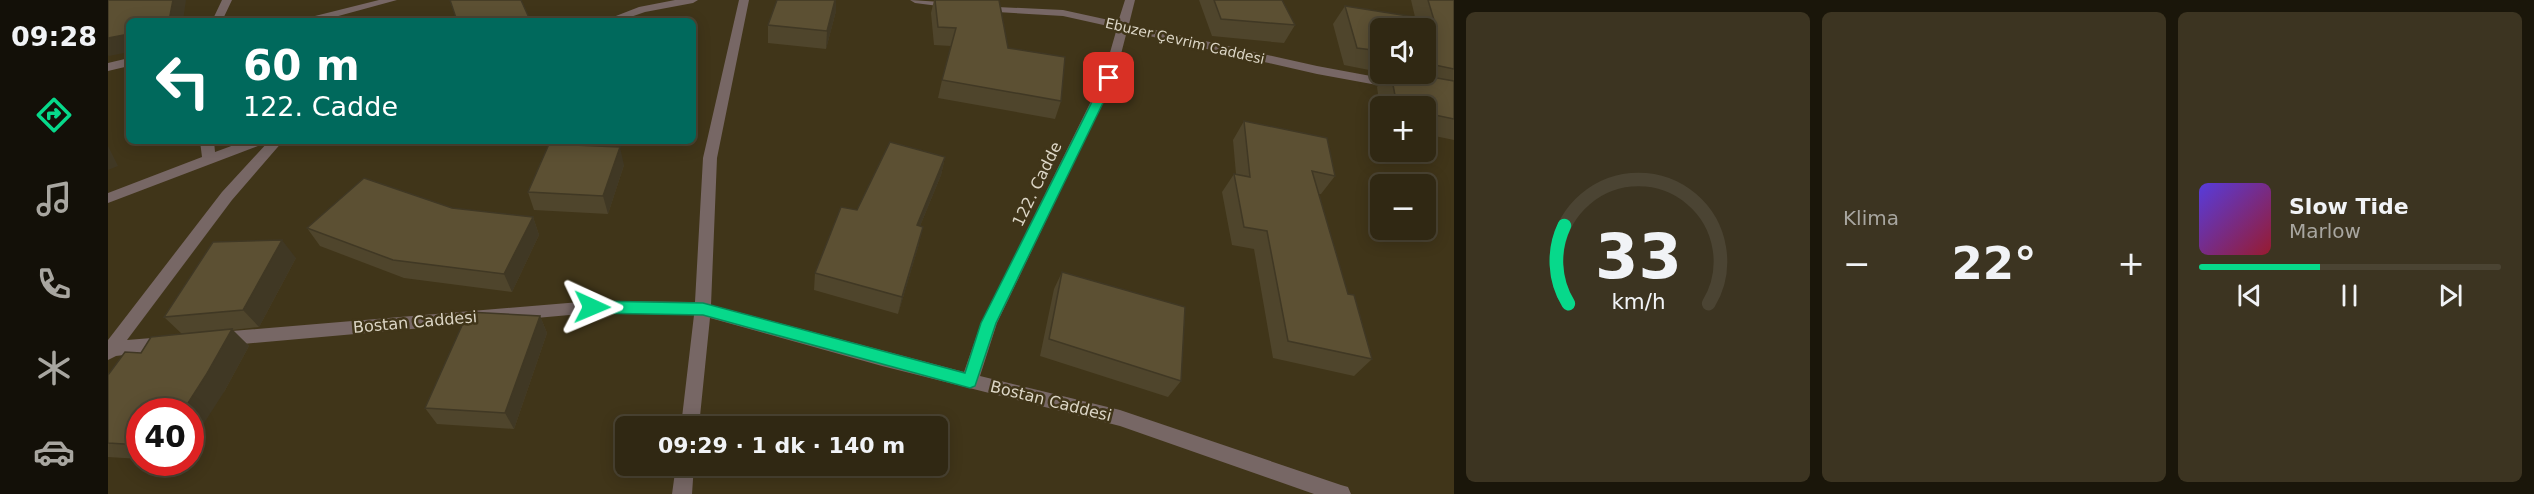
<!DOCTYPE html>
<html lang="tr">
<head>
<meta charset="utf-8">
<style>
	:root { --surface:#302813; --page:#3c3421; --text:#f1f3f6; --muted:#a8a6a0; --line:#4b4433; --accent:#07d98b }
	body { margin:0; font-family:"DejaVu Sans",sans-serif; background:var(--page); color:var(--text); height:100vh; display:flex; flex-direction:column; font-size:22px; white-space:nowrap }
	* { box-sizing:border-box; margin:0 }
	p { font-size:20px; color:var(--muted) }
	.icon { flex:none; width:33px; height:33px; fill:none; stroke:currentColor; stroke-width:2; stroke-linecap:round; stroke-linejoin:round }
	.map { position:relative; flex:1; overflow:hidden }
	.drawer { display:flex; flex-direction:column; gap:12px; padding:12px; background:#1a160a; width:1080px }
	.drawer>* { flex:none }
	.guide { position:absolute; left:18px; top:18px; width:570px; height:126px; border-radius:9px; box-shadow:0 3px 15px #0003,0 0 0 2px var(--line); background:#00695c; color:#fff; overflow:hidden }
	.tools { position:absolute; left:1262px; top:18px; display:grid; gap:12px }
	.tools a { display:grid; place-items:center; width:66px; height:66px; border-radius:9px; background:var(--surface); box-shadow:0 3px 15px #0003,0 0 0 2px var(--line); font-size:30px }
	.speed { position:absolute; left:18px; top:398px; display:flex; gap:12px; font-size:30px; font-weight:700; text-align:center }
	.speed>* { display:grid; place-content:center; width:78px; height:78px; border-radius:50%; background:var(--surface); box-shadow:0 3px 15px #0003,0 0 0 2px var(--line); line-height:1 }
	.speed .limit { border:9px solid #d22; background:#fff; color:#111 }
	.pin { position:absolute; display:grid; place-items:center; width:51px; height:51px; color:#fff; margin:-26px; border-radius:12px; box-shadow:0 3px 9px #0006 }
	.me { position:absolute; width:66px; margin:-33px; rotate:91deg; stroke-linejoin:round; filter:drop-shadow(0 0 4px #0008) }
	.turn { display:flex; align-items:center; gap:21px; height:126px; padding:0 18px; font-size:27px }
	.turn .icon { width:78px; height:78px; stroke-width:2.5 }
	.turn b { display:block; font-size:42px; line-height:51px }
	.big { font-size:45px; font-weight:800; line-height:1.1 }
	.drawer .card { flex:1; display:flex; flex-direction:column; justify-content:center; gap:9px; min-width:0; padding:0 21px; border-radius:9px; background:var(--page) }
	.drawer .dial { align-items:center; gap:0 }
	.dial svg { height:156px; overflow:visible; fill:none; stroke:var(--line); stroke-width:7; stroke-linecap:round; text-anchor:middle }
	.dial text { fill:var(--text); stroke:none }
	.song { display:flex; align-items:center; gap:18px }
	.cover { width:72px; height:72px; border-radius:9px; background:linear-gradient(135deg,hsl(250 70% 55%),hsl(350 70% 35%)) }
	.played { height:6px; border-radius:3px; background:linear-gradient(90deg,var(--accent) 40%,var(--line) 40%) }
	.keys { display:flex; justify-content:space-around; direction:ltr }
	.heat { display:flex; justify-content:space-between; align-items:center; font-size:33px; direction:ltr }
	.drawer .tiles { flex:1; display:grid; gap:12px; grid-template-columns:repeat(3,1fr) }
	.trip { position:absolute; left:507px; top:416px; width:333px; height:60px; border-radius:9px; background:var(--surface); box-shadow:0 3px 15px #0003,0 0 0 2px var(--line); font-weight:800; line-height:60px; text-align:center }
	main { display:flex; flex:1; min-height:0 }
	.dock { display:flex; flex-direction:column; width:108px; justify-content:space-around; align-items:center; background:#131008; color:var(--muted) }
	.dock .icon { width:42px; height:42px }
	.dock .on { color:var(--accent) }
	.dock b { font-size:27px; color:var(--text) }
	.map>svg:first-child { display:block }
</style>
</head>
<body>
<main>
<nav class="dock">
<b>09:28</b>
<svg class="icon on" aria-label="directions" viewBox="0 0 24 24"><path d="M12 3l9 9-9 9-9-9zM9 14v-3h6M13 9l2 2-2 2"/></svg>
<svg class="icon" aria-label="music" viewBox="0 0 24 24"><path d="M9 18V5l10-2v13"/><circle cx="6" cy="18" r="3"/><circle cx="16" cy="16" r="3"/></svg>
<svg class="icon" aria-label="phone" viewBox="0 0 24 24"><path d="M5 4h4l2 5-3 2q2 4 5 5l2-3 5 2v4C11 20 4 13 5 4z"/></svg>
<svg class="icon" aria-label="climate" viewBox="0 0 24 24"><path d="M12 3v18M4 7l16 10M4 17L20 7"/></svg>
<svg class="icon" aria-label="car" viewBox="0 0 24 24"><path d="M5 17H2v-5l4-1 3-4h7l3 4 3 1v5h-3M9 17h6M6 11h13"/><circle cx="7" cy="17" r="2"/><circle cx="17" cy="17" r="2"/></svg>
</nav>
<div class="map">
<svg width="1346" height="494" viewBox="0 0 1346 494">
	<rect width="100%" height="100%" fill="#403519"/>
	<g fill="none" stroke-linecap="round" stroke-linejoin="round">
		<path fill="#776765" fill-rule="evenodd" d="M 114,0 L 124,0 L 114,21 L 104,21 Z
			M 271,0 L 289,0 L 212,21 L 194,21 L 195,19 Z
			M 567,0 L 590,0 L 585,3 L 537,12 L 511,21 L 495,21 L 531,7 Z
			M 631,0 L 641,0 L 609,158 L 603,305 L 856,372 L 873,323 L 995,77 L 1009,28 L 955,16 L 872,11 L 868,10 L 868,6 L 955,10 L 1010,22 L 1017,0 L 1027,0 L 1021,24 L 1209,66 L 1295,82 L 1295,88 L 1291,89 L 1209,74 L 1019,31 L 1007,77 L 889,323 L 872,376 L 1012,410 L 1233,485 L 1240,487 L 1243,494 L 1206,494 L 1012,426 L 774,366 L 602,318 L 591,426 L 573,426 L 586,315 L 484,313 L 112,346 L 106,344 L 104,339 L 106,334 L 112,332 L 484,301 L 587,302 L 595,158 Z
			M 802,0 L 850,3 L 851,5 L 846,8 L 807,3 Z
			M 21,58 L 21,66 L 0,71 L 0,63 Z
			M 92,141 L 106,141 L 107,152 L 137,141 L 157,141 L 155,144 L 0,203 L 0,193 L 94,157 Z
			M 161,141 L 175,141 L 124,200 L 19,340 L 56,337 L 62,339 L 64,344 L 62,349 L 8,356 L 0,360 L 0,340 L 114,192 Z
			M 568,465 L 586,465 L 584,494 L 564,494 Z"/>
	</g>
	<path fill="#4f452c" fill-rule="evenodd" d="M 669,0 L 728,0 L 728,11 L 718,49 L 660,43 L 660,25 Z
		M 826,0 L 891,0 L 900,48 L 953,101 L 947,119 L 830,98 L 834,80 L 843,46 L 826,45 L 823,13 Z
		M 1091,0 L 1174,0 L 1187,25 L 1176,43 L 1104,36 Z
		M 1303,0 L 1346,0 L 1346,140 L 1317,134 L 1317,106 L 1272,106 L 1272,108 L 1269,87 L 1277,76 L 1267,74 L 1266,71 L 1236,65 L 1225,24 L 1237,6 L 1307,17 ZM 1272,28 L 1317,28 L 1317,74 L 1272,74 Z
		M 1136,121 L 1227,176 L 1213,194 L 1210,194 L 1240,294 L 1264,359 L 1246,376 L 1165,358 L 1146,249 L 1124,245 L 1114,192 L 1126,174 L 1128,174 L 1125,140 Z
		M 837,157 L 833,175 L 812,226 L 811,244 L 790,314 L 706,290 L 707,273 Z
		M 516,165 L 500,214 L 426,210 L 420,192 Z
		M 425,217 L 431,235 L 404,292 L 296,278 L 212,246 L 199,228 Z
		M 188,258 L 151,327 L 124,330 L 141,346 L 116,392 L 32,411 L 32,459 L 0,457 L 0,375 L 33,353 L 74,334 L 56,317 Z
		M 954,272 L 1073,381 L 1060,397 L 932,356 L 946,289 Z
		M 432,316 L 439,333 L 406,429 L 329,424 L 317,408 Z"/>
	<path fill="#403824" d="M 65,0 L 78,0 L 75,21 L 61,21 Z
		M 727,0 L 728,0 L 728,11 L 718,49 L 719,31 Z
		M 21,34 L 21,52 L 1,56 L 0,55 L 0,38 Z
		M 0,146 L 10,166 L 0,170 Z
		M 512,147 L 516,165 L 500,214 L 495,196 Z
		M 837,157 L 833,175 L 805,243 L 809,225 Z
		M 425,217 L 431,235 L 404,292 L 396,274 Z
		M 815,227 L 811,244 L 790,314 L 794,297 Z
		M 174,240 L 188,258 L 151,327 L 135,310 Z
		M 432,316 L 439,333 L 406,429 L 397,413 Z
		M 124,329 L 141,346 L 116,392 L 82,445 L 82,411 L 75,411 Z"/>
	<path fill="#5c5033" stroke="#403824" stroke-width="1.5" d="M 0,0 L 65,0 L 61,21 L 21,21 L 21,34 L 0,38 Z
		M 342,0 L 413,0 L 422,20 L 349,21 Z
		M 669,0 L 727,0 L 719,31 L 660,25 Z
		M 827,0 L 891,0 L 900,48 L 957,57 L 953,101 L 834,80 L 848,28 L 830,27 Z
		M 1106,0 L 1174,0 L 1187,25 L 1113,19 Z
		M 1320,0 L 1346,0 L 1346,69 L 1317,63 L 1317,28 L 1272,28 L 1272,51 L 1249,48 L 1237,6 L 1326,20 Z
		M 1283,74 L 1306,74 L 1346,81 L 1346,119 L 1317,113 L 1317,106 L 1289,106 Z
		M 1136,121 L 1219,138 L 1227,176 L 1204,171 L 1240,294 L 1246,295 L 1264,359 L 1180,341 L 1159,231 L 1136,227 L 1126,174 L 1142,177 Z
		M 782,142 L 837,157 L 809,225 L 815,227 L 794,297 L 707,273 L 733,207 L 749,210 Z
		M 441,144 L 512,147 L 495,196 L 420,192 Z
		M 256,178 L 344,208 L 425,217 L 396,274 L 285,260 L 199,228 Z
		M 174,240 L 135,310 L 56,317 L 105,242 Z
		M 954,272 L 1077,307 L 1073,381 L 941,339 Z
		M 360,312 L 432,316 L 397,413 L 317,408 Z
		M 124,329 L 98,375 L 75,411 L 32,411 L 32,445 L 0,443 L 0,375 L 17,352 L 33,353 L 43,337 Z"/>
	<path fill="#07d98b" stroke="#058d5a" stroke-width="1.5" d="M 1001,74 L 1007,78 L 888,323 L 867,386 L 862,388 L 595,315 L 484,313 L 479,311 L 477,307 L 479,303 L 484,301 L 595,303 L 857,373 L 873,323 L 996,78 Z"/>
	<g text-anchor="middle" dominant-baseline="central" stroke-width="5" stroke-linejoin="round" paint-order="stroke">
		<g font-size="14" fill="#dcd6c6" stroke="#403519">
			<text transform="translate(1077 41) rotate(13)">Ebuzer Çevrim Caddesi</text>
		</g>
		<g font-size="16" fill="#dcd6c6" stroke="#403519">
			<text transform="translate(929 184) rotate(-64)">122. Cadde</text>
			<text transform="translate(307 322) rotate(-5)">Bostan Caddesi</text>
			<text transform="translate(943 401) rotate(14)">Bostan Caddesi</text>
		</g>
	</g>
</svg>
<div class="tools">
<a><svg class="icon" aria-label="sound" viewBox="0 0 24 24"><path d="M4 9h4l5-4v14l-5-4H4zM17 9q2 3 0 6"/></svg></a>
<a>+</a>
<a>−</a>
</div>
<div class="speed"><div class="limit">40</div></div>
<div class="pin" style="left:1001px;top:78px;background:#d93025"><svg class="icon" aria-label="arrive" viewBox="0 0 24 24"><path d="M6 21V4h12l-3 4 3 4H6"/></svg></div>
<svg class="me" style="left:484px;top:307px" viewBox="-20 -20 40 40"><path d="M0-17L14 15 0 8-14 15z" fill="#07d98b" stroke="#fff" stroke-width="4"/></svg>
<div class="trip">09:29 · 1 dk · 140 m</div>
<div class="guide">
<div class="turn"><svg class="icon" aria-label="left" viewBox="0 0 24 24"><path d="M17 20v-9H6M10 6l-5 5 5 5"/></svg><div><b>60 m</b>122. Cadde</div></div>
</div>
</div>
<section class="drawer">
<div class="tiles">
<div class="card dial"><svg viewBox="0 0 100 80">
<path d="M14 69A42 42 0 1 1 86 69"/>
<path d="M14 69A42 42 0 0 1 12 29" stroke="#07d98b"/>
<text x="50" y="56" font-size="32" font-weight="700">33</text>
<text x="50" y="72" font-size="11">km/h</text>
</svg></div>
<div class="card"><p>Klima</p>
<div class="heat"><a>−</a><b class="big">22°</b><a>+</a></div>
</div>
<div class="card">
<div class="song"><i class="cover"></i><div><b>Slow Tide</b><p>Marlow</p></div></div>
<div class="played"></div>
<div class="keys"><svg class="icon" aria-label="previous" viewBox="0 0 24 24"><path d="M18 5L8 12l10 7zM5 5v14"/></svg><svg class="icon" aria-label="pause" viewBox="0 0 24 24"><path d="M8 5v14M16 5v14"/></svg><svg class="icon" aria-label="next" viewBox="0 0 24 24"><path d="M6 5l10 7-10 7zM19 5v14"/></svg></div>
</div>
</div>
</section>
</main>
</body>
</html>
